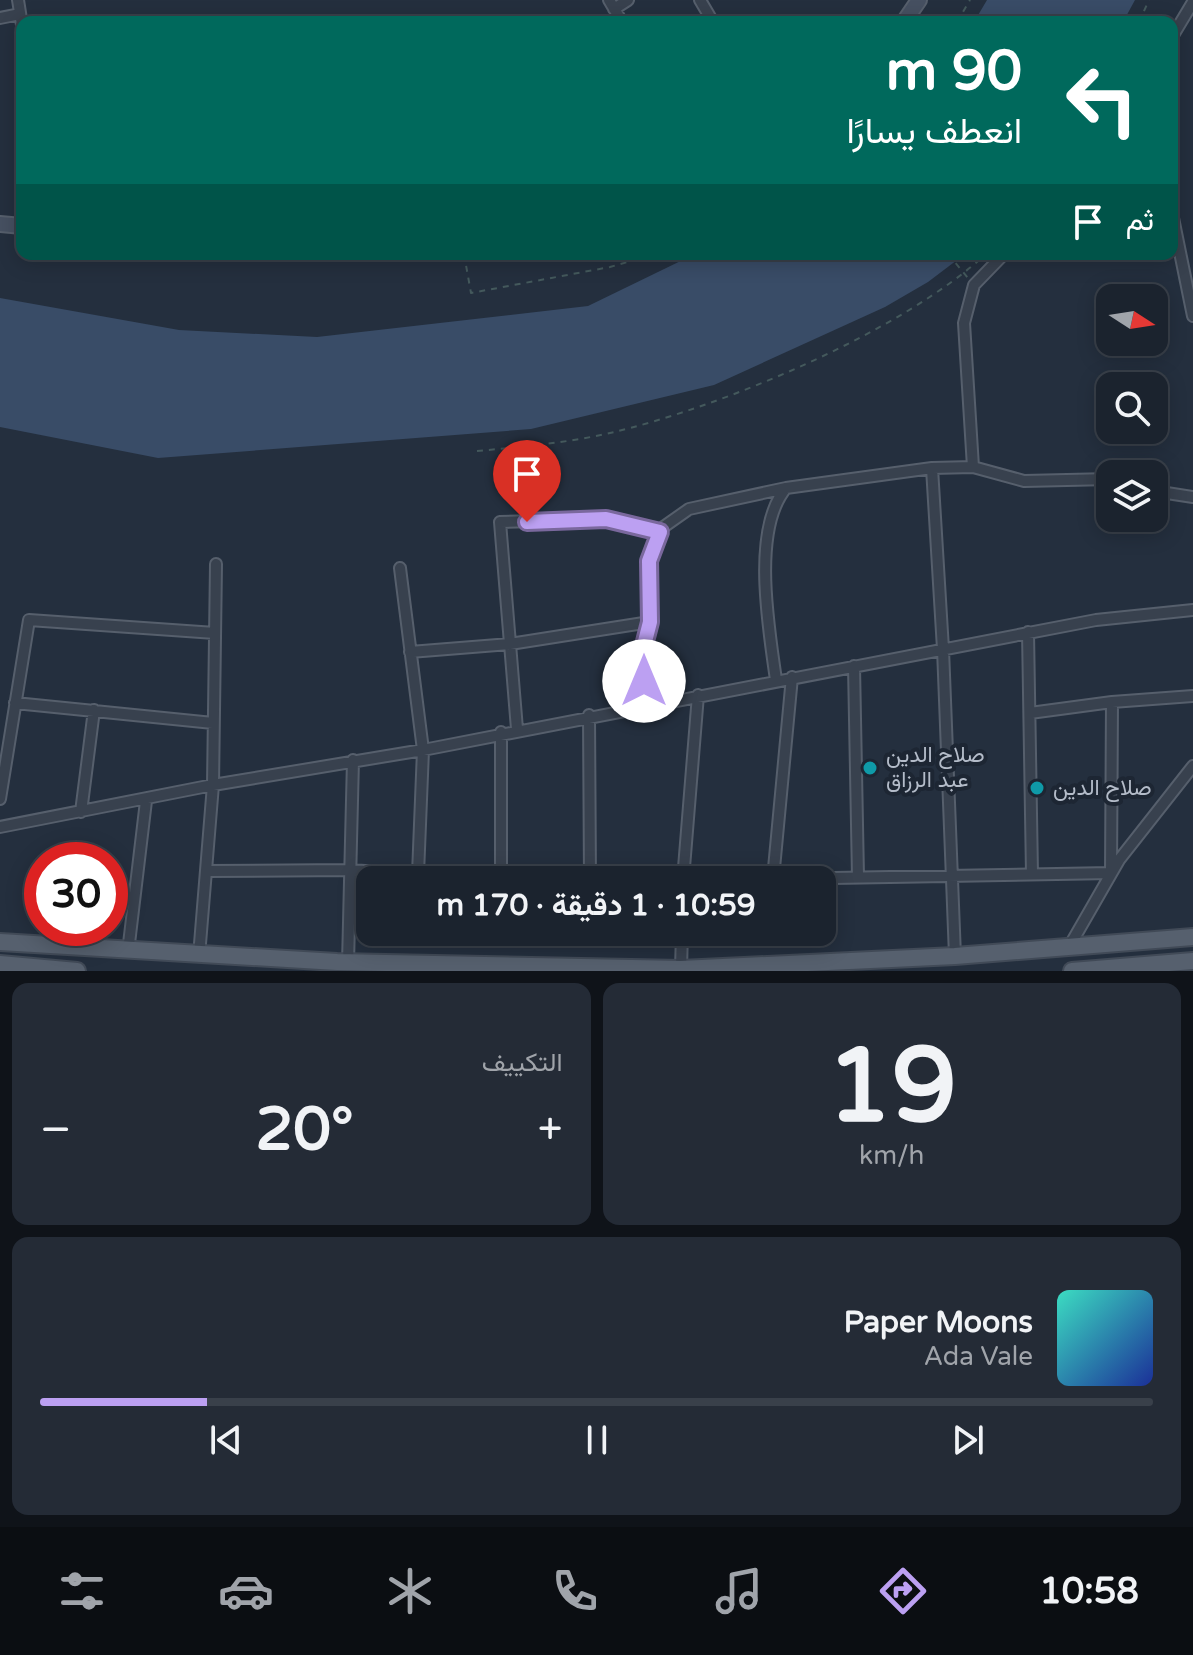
<!DOCTYPE html>
<html lang="ar">
<head>
<meta charset="utf-8">
<style>
	:root { --surface:#1b232e; --page:#242b36; --text:#f1f3f6; --muted:#a0a4aa; --line:#39404a; --accent:#bca0f2 }
	body { margin:0; font-family:"Varela Round",Vazirmatn,sans-serif; background:var(--page); color:var(--text); direction:rtl; height:100vh; display:flex; flex-direction:column; font-size:30px; white-space:nowrap }
	* { box-sizing:border-box; margin:0 }
	p { font-size:26px; color:var(--muted) }
	.icon { flex:none; width:44px; height:44px; fill:none; stroke:currentColor; stroke-width:2; stroke-linecap:round; stroke-linejoin:round }
	.map { position:relative; height:971px; overflow:hidden; direction:ltr }
	.sheet { display:flex; flex-direction:column; gap:12px; padding:12px; background:#0f1319; flex:1 }
	.sheet>* { flex:none }
	.hud { position:absolute; left:16px; top:16px; width:1162px; height:244px; border-radius:16px; box-shadow:0 4px 20px #0003,0 0 0 2px var(--line); direction:rtl; background:#00695c; color:#fff; overflow:hidden }
	.needle { width:52px; rotate:102deg }
	.fabs { position:absolute; left:1096px; top:284px; display:grid; gap:16px }
	.fabs a { display:grid; place-items:center; width:72px; height:72px; border-radius:16px; background:var(--surface); box-shadow:0 4px 20px #0003,0 0 0 2px var(--line); font-size:40px }
	.speed { position:absolute; left:24px; top:842px; display:flex; gap:16px; font-size:40px; font-weight:700; text-align:center }
	.speed>* { display:grid; place-content:center; width:104px; height:104px; border-radius:50%; background:var(--surface); box-shadow:0 4px 20px #0003,0 0 0 2px var(--line); line-height:1 }
	.speed .limit { border:12px solid #d22; background:#fff; color:#111 }
	.pin { position:absolute; display:grid; place-items:center; width:68px; height:68px; color:#fff; margin:-82px -34px; border-radius:50% 50% 50% 0; rotate:-45deg; box-shadow:0 0 8px #0007 }
	.pin .icon { rotate:45deg }
	.me { position:absolute; width:88px; margin:-44px; rotate:0deg; stroke-linejoin:round; filter:drop-shadow(0 0 6px #0008) }
	.turn { display:flex; align-items:center; gap:28px; height:168px; padding:0 24px; font-size:36px }
	.turn .icon { width:104px; height:104px; stroke-width:2.5 }
	.turn b { display:block; font-size:56px; line-height:68px }
	.then { display:flex; align-items:center; height:76px; padding:0 24px; background:#0003; gap:16px; font-size:30px }
	.big { font-size:60px; font-weight:700; line-height:1.1 }
	.sheet .widget { flex:1; display:flex; flex-direction:column; justify-content:center; gap:12px; min-width:0; padding:0 28px; border-radius:16px; background:var(--page) }
	.sheet .dial { align-items:center; gap:0 }
	.dial b { font-size:104px; line-height:1 }
	.song { display:flex; align-items:center; gap:24px }
	.cover { width:96px; height:96px; border-radius:12px; background:linear-gradient(135deg,hsl(170 70% 55%),hsl(230 70% 35%)) }
	.played { height:8px; border-radius:4px; background:linear-gradient(90deg,var(--accent) 15%,var(--line) 15%) }
	.keys { display:flex; justify-content:space-around; direction:ltr }
	.heat { display:flex; justify-content:space-between; align-items:center; font-size:44px; direction:ltr }
	.sheet .tiles { flex:1; display:grid; gap:12px; grid-template-columns:1fr 1fr }
	.widget:last-child { grid-column:span 2 }
	.trip { position:absolute; left:356px; top:866px; width:480px; height:80px; border-radius:16px; background:var(--surface); box-shadow:0 4px 20px #0003,0 0 0 2px var(--line); font-weight:700; line-height:80px; text-align:center; direction:rtl }
	.dock { display:flex; height:128px; justify-content:space-around; align-items:center; background:#0b0e12; color:var(--muted) }
	.dock .icon { width:56px; height:56px }
	.dock .on { color:var(--accent) }
	.dock b { font-size:36px; color:var(--text) }
	.map>svg:first-child { display:block }
</style>
</head>
<body>
<div class="map">
<svg width="1193" height="971" viewBox="0 0 1193 971">
	<rect width="100%" height="100%" fill="#242f3e"/>
	<path fill="#394c67" d="M 987,0 L 1135,0 L 1123,22 L 974,22 Z
		M 695,254 L 965,254 L 928,282 L 885,307 L 714,385 L 531,429 L 158,458 L 0,427 L 0,298 L 179,330 L 317,337 L 588,306 Z"/>
	<g fill="none" stroke-linecap="round" stroke-linejoin="round">
		<defs>
			<path id="street" d="M 18,0 L 22,25
				M 609,0 L 622,22
				M 700,0 L 713,22
				M 614,9 L 628,0
				M 0,18 L 20,14
				M 1172,37 L 1193,2
				M 1172,213 L 1193,316
				M 973,467 L 964,323 L 974,285 L 1004,254
				M 932,468 L 943,649 L 955,956
				M 1154,491 L 1193,497
				M 400,568 L 423,750 L 418,874
				M 650,622 L 649,561 L 662,528 L 689,509 L 786,488 L 932,468 L 973,467 L 1024,481 L 1110,479
				M 1028,632 L 1032,874
				M 410,652 L 510,644 L 650,622 L 641,657 L 648,704
				M 854,666 L 858,877
				M 776,680 C 769,629 751,530 786,488
				M 15,703 L 213,723
				M 1030,713 L 1112,702 L 1193,696
				M 589,715 L 590,880
				M 517,729 L 500,522 L 606,519 L 660,532
				M 0,799 L 29,620 L 215,633
				M 81,812 L 94,710
				M 0,827 L 213,785 L 423,750 L 1096,620 L 1193,610
				M 207,871 L 350,870 L 500,880
				M 773,879 L 792,677
				M 501,880 L 501,732
				M 683,880 L 698,695
				M 719,880 L 1111,873 L 1112,702
				M 1069,947 L 1119,860 L 1193,766
				M 128,952 L 146,801
				M 199,956 L 213,785 L 216,564
				M 348,963 L 353,760
				M 681,969 L 682,932"/>
			<path id="secondary" d="M 904,22 L 919,0
				M 0,224 L 22,226"/>
			<path id="primary" d="M 0,942 L 337,962 L 681,969 L 955,956 L 1193,937
				M 0,964 L 77,971
				M 1072,971 L 1193,961"/>
		</defs>
		<use href="#street" stroke="#565f6c" stroke-width="14"/>
		<use href="#secondary" stroke="#565f6c" stroke-width="18"/>
		<use href="#primary" stroke="#414a57" stroke-width="20"/>
		<path stroke="#44595c" stroke-width="2" stroke-dasharray="6 6" stroke-linecap="butt" d="M 957,22 L 970,0
			M 1139,22 L 1149,0
			M 464,254 L 471,293 L 610,267 L 656,254
			M 948,254 L 968,278
			M 477,451 C 521,447 566,443 610,433 C 722,407 901,332 986,254"/>
		<use href="#street" stroke="#38414e" stroke-width="10"/>
		<use href="#secondary" stroke="#465061" stroke-width="14"/>
		<use href="#primary" stroke="#56606e" stroke-width="16"/>
	</g>
	<g fill="none" stroke-linecap="round" stroke-linejoin="round">
		<defs>
			<path id="route" d="M 527,522 L 606,519 L 660,532 L 649,561 L 650,622 L 641,657 L 644,681"/>
		</defs>
		<use href="#route" stroke="#7a689d" stroke-width="20"/>
		<use href="#route" stroke="#bca0f2" stroke-width="14"/>
	</g>
	<g fill="#0f9aa8" stroke="#1d2633" stroke-width="3">
		<circle cx="870" cy="768" r="8"/>
		<circle cx="1037" cy="788" r="8"/>
	</g>
	<g text-anchor="middle" dominant-baseline="central" stroke-width="8" stroke-linejoin="round" paint-order="stroke">
		<g font-size="22" fill="#b4bcc9" stroke="#1d2633" text-anchor="start">
			<text x="886" y="755">صلاح الدين<tspan x="886" dy="25">عبد الرزاق</tspan></text>
			<text x="1053" y="788">صلاح الدين</text>
		</g>
	</g>
</svg>
<div class="fabs">
<a><svg class="needle" viewBox="-14 -14 28 28"><path d="M0-13l5 13h-10z" fill="#e53935"/><path d="M0 13l5-13h-10z" fill="#a0a4aa"/></svg></a>
<a><svg class="icon" aria-label="search" viewBox="0 0 24 24"><circle cx="10" cy="10" r="6"/><path d="M15 15l6 6"/></svg></a>
<a><svg class="icon" aria-label="layers" viewBox="0 0 24 24"><path d="M12 4l9 5-9 5-9-5zM3 14l9 5 9-5"/></svg></a>
</div>
<div class="speed"><div class="limit">30</div></div>
<div class="pin" style="left:527px;top:522px;background:#d93025"><svg class="icon" aria-label="arrive" viewBox="0 0 24 24"><path d="M6 21V4h12l-3 4 3 4H6"/></svg></div>
<svg class="me" style="left:644px;top:681px" viewBox="-20 -20 40 40"><circle r="19" fill="#fff"/><path d="M0-13L10 11 0 6-10 11z" fill="#bca0f2"/></svg>
<div class="trip">10:59 · 1 دقيقة · 170 m</div>
<div class="hud">
<div class="turn"><svg class="icon" aria-label="left" viewBox="0 0 24 24"><path d="M17 20v-9H6M10 6l-5 5 5 5"/></svg><div><b>90 m</b>انعطف يسارًا</div></div>
<div class="then">ثم<svg class="icon" aria-label="arrive" viewBox="0 0 24 24"><path d="M6 21V4h12l-3 4 3 4H6"/></svg></div>
</div>
</div>
<section class="sheet">
<div class="tiles">
<div class="widget dial"><b>19</b><p>km/h</p></div>
<div class="widget"><p>التكييف</p>
<div class="heat"><a>−</a><b class="big">20°</b><a>+</a></div>
</div>
<div class="widget">
<div class="song"><i class="cover"></i><div><b>Paper Moons</b><p>Ada Vale</p></div></div>
<div class="played"></div>
<div class="keys"><svg class="icon" aria-label="previous" viewBox="0 0 24 24"><path d="M18 5L8 12l10 7zM5 5v14"/></svg><svg class="icon" aria-label="pause" viewBox="0 0 24 24"><path d="M8 5v14M16 5v14"/></svg><svg class="icon" aria-label="next" viewBox="0 0 24 24"><path d="M6 5l10 7-10 7zM19 5v14"/></svg></div>
</div>
</div>
</section>
<nav class="dock">
<b>10:58</b>
<svg class="icon on" aria-label="directions" viewBox="0 0 24 24"><path d="M12 3l9 9-9 9-9-9zM9 14v-3h6M13 9l2 2-2 2"/></svg>
<svg class="icon" aria-label="music" viewBox="0 0 24 24"><path d="M9 18V5l10-2v13"/><circle cx="6" cy="18" r="3"/><circle cx="16" cy="16" r="3"/></svg>
<svg class="icon" aria-label="phone" viewBox="0 0 24 24"><path d="M5 4h4l2 5-3 2q2 4 5 5l2-3 5 2v4C11 20 4 13 5 4z"/></svg>
<svg class="icon" aria-label="climate" viewBox="0 0 24 24"><path d="M12 3v18M4 7l16 10M4 17L20 7"/></svg>
<svg class="icon" aria-label="car" viewBox="0 0 24 24"><path d="M5 17H2v-5l4-1 3-4h7l3 4 3 1v5h-3M9 17h6M6 11h13"/><circle cx="7" cy="17" r="2"/><circle cx="17" cy="17" r="2"/></svg>
<svg class="icon" aria-label="filters" viewBox="0 0 24 24"><path d="M4 7h16M4 17h16"/><circle cx="9" cy="7" r="2"/><circle cx="15" cy="17" r="2"/></svg>
</nav>
</body>
</html>
